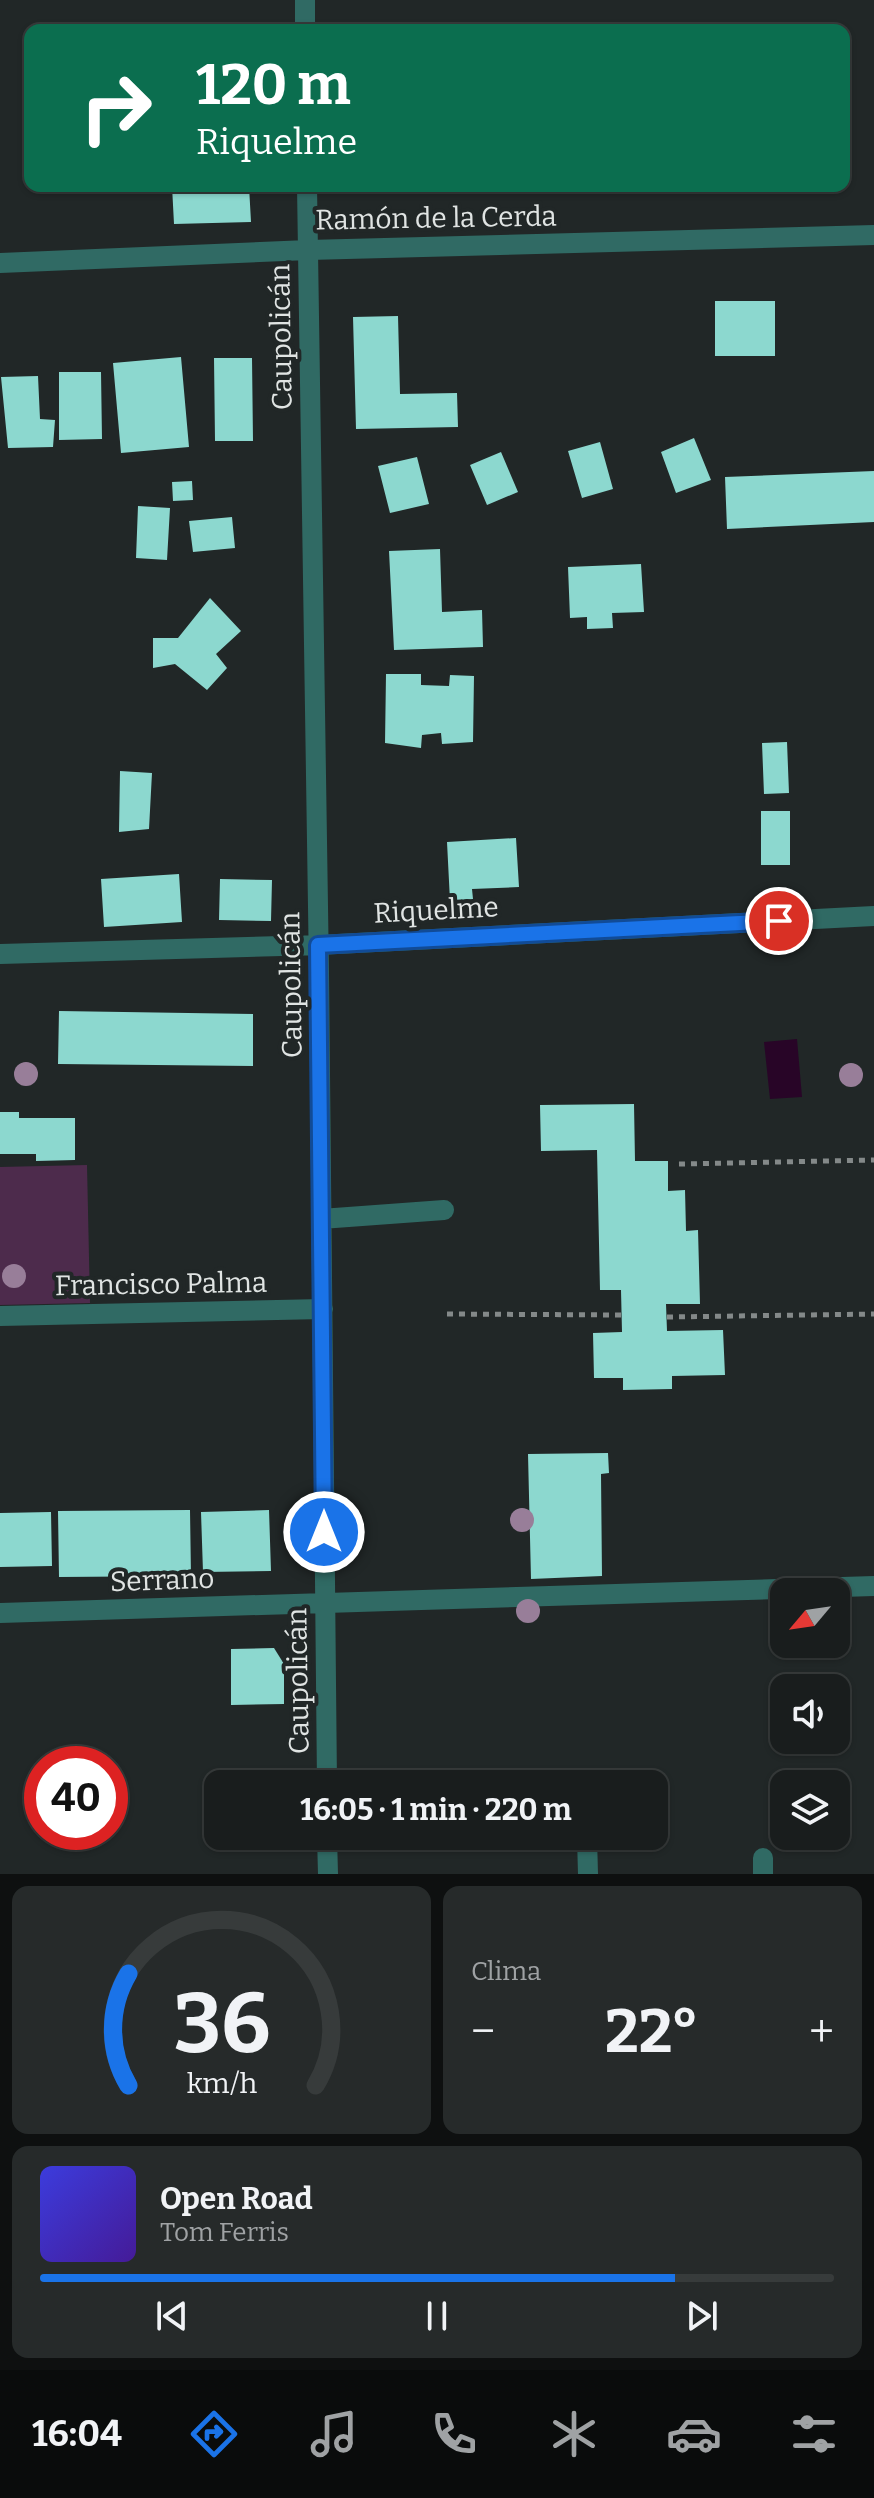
<!DOCTYPE html>
<html lang="es">
<head>
<meta charset="utf-8">
<style>
	:root { --surface:#191d1d; --page:#262a2a; --text:#f1f3f6; --muted:#9fa2a4; --line:#373b3b; --accent:#1a73e8 }
	body { margin:0; font-family:Bitter,serif; background:var(--page); color:var(--text); height:100vh; display:flex; flex-direction:column; font-size:30px; white-space:nowrap }
	* { box-sizing:border-box; margin:0 }
	p { font-size:26px; color:var(--muted) }
	.icon { flex:none; width:44px; height:44px; fill:none; stroke:currentColor; stroke-width:2; stroke-linecap:round; stroke-linejoin:round }
	.map { position:relative; height:1874px; overflow:hidden }
	.side { display:flex; flex-direction:column; gap:12px; padding:12px; background:#0e1010; flex:1 }
	.side>* { flex:none }
	.hud { position:absolute; left:24px; top:24px; width:826px; height:168px; border-radius:16px; box-shadow:0 2px 6px #0004,0 0 0 2px var(--line); background:#0b6e4f; color:#fff; overflow:hidden }
	.needle { width:52px; rotate:241deg }
	.tools { position:absolute; left:770px; top:1578px; display:grid; gap:16px }
	.tools a { display:grid; place-items:center; width:80px; height:80px; border-radius:16px; background:var(--surface); box-shadow:0 2px 6px #0004,0 0 0 2px var(--line); font-size:40px }
	.speed { position:absolute; left:24px; top:1746px; display:flex; gap:16px; font-size:40px; font-weight:700; text-align:center }
	.speed>* { display:grid; place-content:center; width:104px; height:104px; border-radius:50%; background:var(--surface); box-shadow:0 2px 6px #0004,0 0 0 2px var(--line); line-height:1 }
	.speed .limit { border:12px solid #d22; background:#fff; color:#111 }
	.pin { position:absolute; display:grid; place-items:center; width:68px; height:68px; color:#fff; margin:-34px; border:4px solid #fff; border-radius:50%; box-shadow:0 2px 8px #0007 }
	.me { position:absolute; width:88px; margin:-44px; rotate:0deg; stroke-linejoin:round; filter:drop-shadow(0 0 6px #0008) }
	.turn { display:flex; align-items:center; gap:28px; height:168px; padding:0 40px; font-size:36px }
	.turn .icon { width:104px; height:104px; stroke-width:2.5 }
	.turn b { display:block; font-size:56px; line-height:68px }
	.big { font-size:60px; font-weight:700; line-height:1.1 }
	.side .card { flex:1; display:flex; flex-direction:column; justify-content:center; gap:12px; min-width:0; padding:0 28px; border-radius:16px; background:var(--page) }
	.side .dial { align-items:center; gap:0 }
	.dial svg { height:208px; overflow:visible; fill:none; stroke:var(--line); stroke-width:7; stroke-linecap:round; text-anchor:middle }
	.dial text { fill:var(--text); stroke:none }
	.song { display:flex; align-items:center; gap:24px }
	.cover { width:96px; height:96px; border-radius:12px; background:linear-gradient(135deg,hsl(240 70% 55%),hsl(260 70% 35%)) }
	.played { height:8px; border-radius:4px; background:linear-gradient(90deg,var(--accent) 80%,var(--line) 80%) }
	.keys { display:flex; justify-content:space-around; direction:ltr }
	.heat { display:flex; justify-content:space-between; align-items:center; font-size:44px; direction:ltr }
	.side .tiles { flex:1; display:grid; gap:12px; grid-template-columns:1fr 1fr }
	.card:last-child { grid-column:span 2 }
	.trip { position:absolute; left:204px; top:1770px; width:464px; height:80px; border-radius:16px; background:var(--surface); box-shadow:0 2px 6px #0004,0 0 0 2px var(--line); font-weight:700; line-height:80px; text-align:center }
	.tabs { display:flex; height:128px; justify-content:space-around; align-items:center; background:#0a0c0c; color:var(--muted) }
	.tabs .icon { width:56px; height:56px }
	.tabs .selected { color:var(--accent) }
	.tabs b { font-size:36px; color:var(--text) }
	.map>svg:first-child { display:block }
</style>
</head>
<body>
<div class="map">
<svg width="874" height="1874" viewBox="0 0 874 1874">
	<rect width="100%" height="100%" fill="#212727"/>
	<path fill="#4d2b4c" d="M 87,1165 L 90,1303 L 0,1305 L 0,1167 Z"/>
	<path fill="#280527" d="M 797,1039 L 802,1097 L 770,1099 L 764,1042 Z"/>
	<path fill="#8cd8cf" d="M 172,186 L 249,186 L 251,222 L 174,224 Z
		M 715,301 L 775,301 L 775,356 L 715,356 Z
		M 398,316 L 400,394 L 457,393 L 458,427 L 356,429 L 353,317 Z
		M 181,357 L 189,447 L 121,453 L 113,363 Z
		M 214,358 L 252,358 L 253,441 L 215,441 Z
		M 59,372 L 101,372 L 102,439 L 59,440 Z
		M 38,376 L 40,419 L 55,420 L 53,447 L 8,448 L 1,377 Z
		M 694,438 L 711,480 L 676,493 L 661,452 Z
		M 600,442 L 613,489 L 582,498 L 568,451 Z
		M 501,452 L 518,492 L 487,505 L 470,465 Z
		M 417,457 L 429,504 L 390,513 L 378,466 Z
		M 874,471 L 874,522 L 727,529 L 725,477 Z
		M 192,481 L 193,500 L 173,501 L 172,482 Z
		M 138,506 L 170,508 L 167,560 L 136,558 Z
		M 232,517 L 235,548 L 193,552 L 189,521 Z
		M 440,549 L 442,612 L 482,610 L 483,647 L 394,650 L 389,551 Z
		M 641,564 L 644,612 L 612,613 L 613,628 L 587,629 L 587,617 L 570,618 L 568,567 Z
		M 210,598 L 241,631 L 216,654 L 227,668 L 207,690 L 175,664 L 153,668 L 153,638 L 178,638 Z
		M 386,674 L 421,674 L 421,685 L 449,686 L 450,675 L 474,676 L 473,742 L 442,744 L 441,733 L 422,735 L 421,748 L 385,743 Z
		M 787,742 L 789,793 L 764,794 L 762,743 Z
		M 120,771 L 152,773 L 149,829 L 119,832 Z
		M 761,811 L 790,811 L 790,865 L 761,865 Z
		M 516,838 L 519,887 L 472,889 L 473,899 L 450,901 L 447,842 Z
		M 179,874 L 182,922 L 104,927 L 101,879 Z
		M 220,879 L 272,880 L 271,921 L 219,920 Z
		M 59,1011 L 253,1014 L 253,1066 L 58,1064 Z
		M 634,1104 L 635,1161 L 668,1161 L 668,1191 L 685,1190 L 686,1231 L 698,1230 L 700,1304 L 666,1304 L 667,1331 L 723,1330 L 725,1375 L 672,1376 L 672,1389 L 623,1390 L 623,1378 L 594,1378 L 593,1333 L 622,1332 L 621,1290 L 600,1290 L 597,1150 L 541,1151 L 540,1105 Z
		M 0,1112 L 19,1112 L 19,1118 L 75,1118 L 75,1160 L 36,1161 L 36,1154 L 0,1154 Z
		M 608,1453 L 609,1473 L 601,1474 L 602,1576 L 531,1579 L 528,1454 Z
		M 190,1510 L 191,1576 L 59,1577 L 58,1511 Z
		M 269,1510 L 271,1571 L 203,1572 L 201,1512 Z
		M 51,1512 L 52,1566 L 0,1567 L 0,1513 Z
		M 274,1648 L 284,1664 L 284,1704 L 231,1705 L 231,1649 Z"/>
	<g fill="none" stroke-linecap="round" stroke-linejoin="round">
		<path stroke="#848989" stroke-width="5" stroke-dasharray="6 6" stroke-linecap="butt" d="M 679,1164 L 874,1160
			M 447,1314 L 621,1315
			M 667,1317 L 874,1314"/>
		<path stroke="#306a64" stroke-width="20" d="M 305,0 L 305,30
			M 307,186 L 319,972 L 327,1784
			M 0,263 L 308,250 L 874,235
			M 0,954 L 318,945 L 874,916
			M 321,1219 L 444,1210
			M 0,1316 L 323,1309
			M 0,1613 L 874,1586
			M 327,1836 L 328,1874
			M 587,1837 L 588,1874
			M 763,1858 L 763,1874"/>
	</g>
	<g fill="#987e99">
		<circle cx="26" cy="1074" r="12"/>
		<circle cx="851" cy="1075" r="12"/>
		<circle cx="14" cy="1276" r="12"/>
		<circle cx="522" cy="1520" r="12"/>
		<circle cx="528" cy="1611" r="12"/>
	</g>
	<g fill="none" stroke-linecap="round" stroke-linejoin="round">
		<defs>
			<path id="route" d="M 324,1532 L 318,945 L 779,921"/>
		</defs>
		<use href="#route" stroke="#114b97" stroke-width="20"/>
		<use href="#route" stroke="#1a73e8" stroke-width="14"/>
	</g>
	<g text-anchor="middle" dominant-baseline="central" stroke-width="8" stroke-linejoin="round" paint-order="stroke">
		<g font-size="28" fill="#e0e4e3" stroke="#212727">
			<text transform="translate(436 218) rotate(-1)">Ramón de la Cerda</text>
			<text transform="translate(281 337) rotate(-91)">Caupolicán</text>
			<text transform="translate(436 910) rotate(-3)">Riquelme</text>
			<text transform="translate(291 985) rotate(-91)">Caupolicán</text>
			<text transform="translate(161 1284) rotate(-1)">Francisco Palma</text>
			<text transform="translate(162 1580) rotate(-2)">Serrano</text>
			<text transform="translate(298 1681) rotate(-91)">Caupolicán</text>
		</g>
	</g>
</svg>
<div class="tools">
<a><svg class="needle" viewBox="-14 -14 28 28"><path d="M0-13l5 13h-10z" fill="#e53935"/><path d="M0 13l5-13h-10z" fill="#9fa2a4"/></svg></a>
<a><svg class="icon" aria-label="sound" viewBox="0 0 24 24"><path d="M4 9h4l5-4v14l-5-4H4zM17 9q2 3 0 6"/></svg></a>
<a><svg class="icon" aria-label="layers" viewBox="0 0 24 24"><path d="M12 4l9 5-9 5-9-5zM3 14l9 5 9-5"/></svg></a>
</div>
<div class="speed"><div class="limit">40</div></div>
<div class="pin" style="left:779px;top:921px;background:#d93025"><svg class="icon" aria-label="arrive" viewBox="0 0 24 24"><path d="M6 21V4h12l-3 4 3 4H6"/></svg></div>
<svg class="me" style="left:324px;top:1532px" viewBox="-20 -20 40 40"><circle r="17" fill="#1a73e8" stroke="#fff" stroke-width="3"/><path d="M0-11L8 9 0 5-8 9z" fill="#fff"/></svg>
<div class="trip">16:05 · 1 min · 220 m</div>
<div class="hud">
<div class="turn"><svg class="icon" aria-label="right" viewBox="0 0 24 24"><path d="M7 20v-9h11M14 6l5 5-5 5"/></svg><div><b>120 m</b>Riquelme</div></div>
</div>
</div>
<section class="side">
<div class="tiles">
<div class="card dial"><svg viewBox="0 0 100 80">
<path d="M14 69A42 42 0 1 1 86 69"/>
<path d="M14 69A42 42 0 0 1 14 26" stroke="#1a73e8"/>
<text x="50" y="56" font-size="32" font-weight="700">36</text>
<text x="50" y="72" font-size="11">km/h</text>
</svg></div>
<div class="card"><p>Clima</p>
<div class="heat"><a>−</a><b class="big">22°</b><a>+</a></div>
</div>
<div class="card">
<div class="song"><i class="cover"></i><div><b>Open Road</b><p>Tom Ferris</p></div></div>
<div class="played"></div>
<div class="keys"><svg class="icon" aria-label="previous" viewBox="0 0 24 24"><path d="M18 5L8 12l10 7zM5 5v14"/></svg><svg class="icon" aria-label="pause" viewBox="0 0 24 24"><path d="M8 5v14M16 5v14"/></svg><svg class="icon" aria-label="next" viewBox="0 0 24 24"><path d="M6 5l10 7-10 7zM19 5v14"/></svg></div>
</div>
</div>
</section>
<nav class="tabs">
<b>16:04</b>
<svg class="icon selected" aria-label="directions" viewBox="0 0 24 24"><path d="M12 3l9 9-9 9-9-9zM9 14v-3h6M13 9l2 2-2 2"/></svg>
<svg class="icon" aria-label="music" viewBox="0 0 24 24"><path d="M9 18V5l10-2v13"/><circle cx="6" cy="18" r="3"/><circle cx="16" cy="16" r="3"/></svg>
<svg class="icon" aria-label="phone" viewBox="0 0 24 24"><path d="M5 4h4l2 5-3 2q2 4 5 5l2-3 5 2v4C11 20 4 13 5 4z"/></svg>
<svg class="icon" aria-label="climate" viewBox="0 0 24 24"><path d="M12 3v18M4 7l16 10M4 17L20 7"/></svg>
<svg class="icon" aria-label="car" viewBox="0 0 24 24"><path d="M5 17H2v-5l4-1 3-4h7l3 4 3 1v5h-3M9 17h6M6 11h13"/><circle cx="7" cy="17" r="2"/><circle cx="17" cy="17" r="2"/></svg>
<svg class="icon" aria-label="filters" viewBox="0 0 24 24"><path d="M4 7h16M4 17h16"/><circle cx="9" cy="7" r="2"/><circle cx="15" cy="17" r="2"/></svg>
</nav>
</body>
</html>
